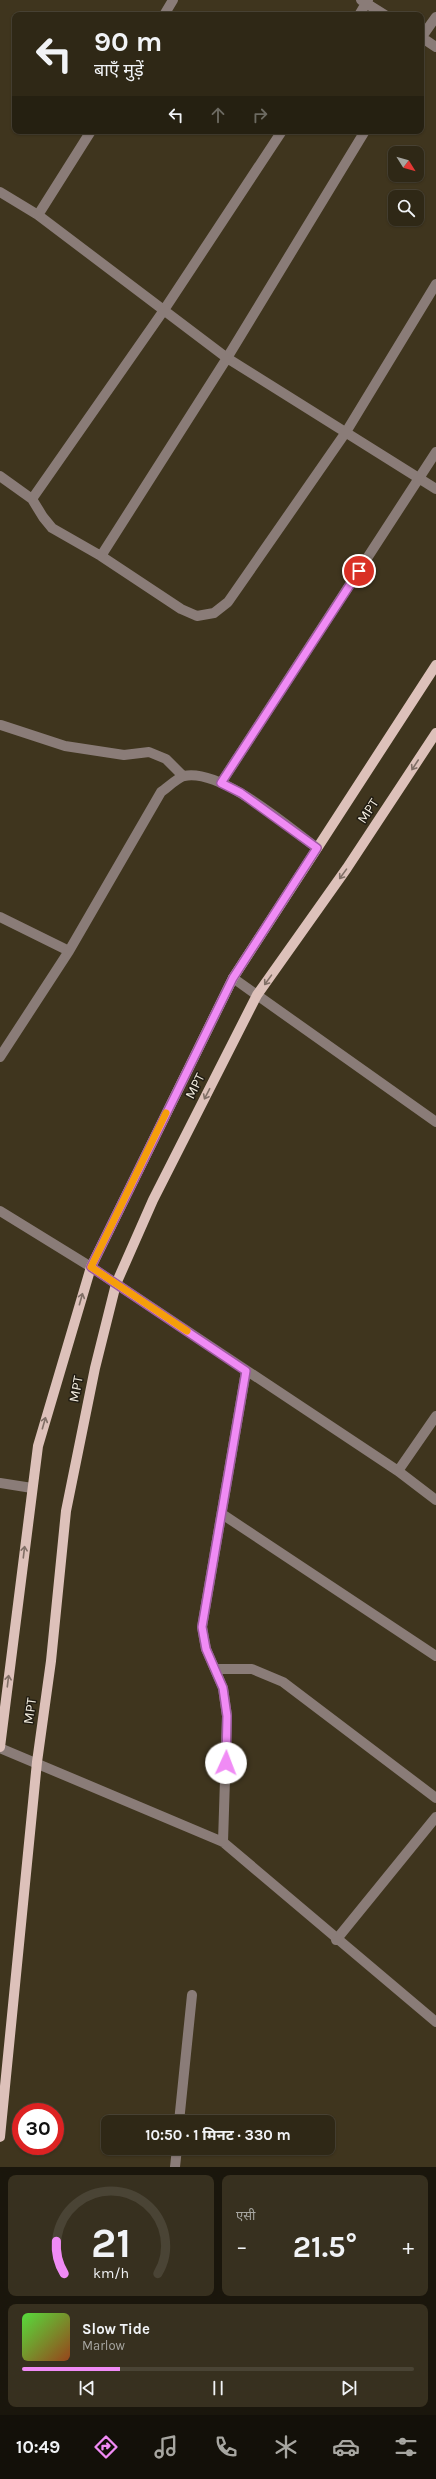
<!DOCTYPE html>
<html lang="hi">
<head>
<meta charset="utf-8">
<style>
	:root { --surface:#2f2816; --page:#37301f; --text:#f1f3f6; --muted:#a7a6a1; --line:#4a4435; --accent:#f08bf5 }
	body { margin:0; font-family:Karla,"Noto Sans Devanagari",sans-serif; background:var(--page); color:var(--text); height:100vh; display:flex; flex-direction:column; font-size:15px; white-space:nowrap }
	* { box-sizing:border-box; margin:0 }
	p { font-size:13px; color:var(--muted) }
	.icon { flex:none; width:22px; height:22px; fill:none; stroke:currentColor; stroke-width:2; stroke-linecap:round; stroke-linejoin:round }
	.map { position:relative; height:2167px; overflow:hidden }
	.side { display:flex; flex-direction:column; gap:8px; padding:8px; background:#1a160c; flex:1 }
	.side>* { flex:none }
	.hud { position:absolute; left:12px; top:12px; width:412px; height:122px; border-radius:8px; box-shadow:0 1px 3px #0004,0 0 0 1px var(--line); background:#2f2816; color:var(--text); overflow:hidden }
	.needle { width:26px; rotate:127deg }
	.controls { position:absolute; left:388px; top:146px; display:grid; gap:8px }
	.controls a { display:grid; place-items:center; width:36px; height:36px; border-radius:8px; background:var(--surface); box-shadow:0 1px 3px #0004,0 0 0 1px var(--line); font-size:20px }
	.speed { position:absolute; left:12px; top:2103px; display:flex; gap:8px; font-size:20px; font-weight:700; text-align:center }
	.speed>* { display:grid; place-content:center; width:52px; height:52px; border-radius:50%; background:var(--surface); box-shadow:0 1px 3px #0004,0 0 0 1px var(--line); line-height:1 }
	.speed .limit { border:6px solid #d22; background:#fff; color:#111 }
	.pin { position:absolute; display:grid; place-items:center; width:34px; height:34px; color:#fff; margin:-17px; border:2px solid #fff; border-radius:50%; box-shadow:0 1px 4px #0007 }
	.me { position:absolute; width:44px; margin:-22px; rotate:2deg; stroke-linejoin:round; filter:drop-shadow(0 0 3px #0008) }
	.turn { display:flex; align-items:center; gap:14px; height:84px; padding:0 16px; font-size:18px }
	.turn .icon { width:52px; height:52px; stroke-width:2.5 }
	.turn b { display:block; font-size:28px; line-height:34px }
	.lanes { display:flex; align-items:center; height:38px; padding:0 16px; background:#0003; justify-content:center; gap:20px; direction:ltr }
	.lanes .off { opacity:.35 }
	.big { font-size:30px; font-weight:700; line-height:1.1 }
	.side .card { flex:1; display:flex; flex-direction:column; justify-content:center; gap:6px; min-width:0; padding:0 14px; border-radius:8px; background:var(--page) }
	.side .dial { align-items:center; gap:0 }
	.dial svg { height:104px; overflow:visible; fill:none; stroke:var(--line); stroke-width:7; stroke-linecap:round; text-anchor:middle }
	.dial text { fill:var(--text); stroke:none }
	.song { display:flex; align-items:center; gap:12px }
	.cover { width:48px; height:48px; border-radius:6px; background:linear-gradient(135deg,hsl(110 70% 55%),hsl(20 70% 35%)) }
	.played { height:4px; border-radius:2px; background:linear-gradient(90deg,var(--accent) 25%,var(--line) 25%) }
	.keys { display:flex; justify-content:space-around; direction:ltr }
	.heat { display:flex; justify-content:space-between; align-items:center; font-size:22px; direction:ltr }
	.side .tiles { flex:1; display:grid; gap:8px; grid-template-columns:1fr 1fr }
	.card:last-child { grid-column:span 2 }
	.trip { position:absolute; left:101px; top:2115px; width:234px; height:40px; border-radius:8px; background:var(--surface); box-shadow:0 1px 3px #0004,0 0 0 1px var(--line); font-weight:700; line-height:40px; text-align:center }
	.dock { display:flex; height:64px; justify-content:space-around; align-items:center; background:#131009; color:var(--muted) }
	.dock .icon { width:28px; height:28px }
	.dock .on { color:var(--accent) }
	.dock b { font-size:18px; color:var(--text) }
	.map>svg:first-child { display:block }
</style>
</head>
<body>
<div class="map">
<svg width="436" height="2167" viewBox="0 0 436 2167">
	<rect width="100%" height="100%" fill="#3f351e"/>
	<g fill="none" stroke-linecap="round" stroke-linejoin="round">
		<path stroke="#8a7c78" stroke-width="10" d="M 361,0 L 385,15
			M 164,15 L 173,0
			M 359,15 L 368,0
			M 421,37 L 436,47
			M 421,38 L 436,17
			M 0,192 L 38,215 L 227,358 L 436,489
			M 38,215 L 91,131
			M 0,476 L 32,499 L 43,517 L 52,528 L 101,556 L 181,609 L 197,616 L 214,613 L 228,602 L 346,432 L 436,284
			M 32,499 L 164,310 L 282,131
			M 101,556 L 227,358 L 365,131
			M 1,725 L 65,746 L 124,755 L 149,752 L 166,759 L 183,776
			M 221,783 L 436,452
			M 0,917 L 69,951
			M 233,978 L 436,1122
			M 0,1057 L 69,951 L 161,792 C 167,788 177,778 184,776 C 221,768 288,827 317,848
			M 0,1211 L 91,1267 L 398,1471 L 436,1500
			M 398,1471 L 436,1416
			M 0,1483 L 32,1488
			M 222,1514 L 436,1656
			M 216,1669 L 252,1669 L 283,1682 L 436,1798
			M 0,1748 L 223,1842 L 436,2022
			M 223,1842 L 227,1716 L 223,1688 L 206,1649 L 202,1627 L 246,1371
			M 336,1940 L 436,1817
			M 179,2122 L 192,1995
			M 175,2167 L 177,2148"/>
		<path stroke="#ddc1ba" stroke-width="10" d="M 0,1747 L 38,1446 L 91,1267 L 233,978 L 436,665
			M 0,2137 L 37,1762 L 51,1661 L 66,1511 L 95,1368 L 116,1284 L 153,1200 L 257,995 L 347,868 L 436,733"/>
	</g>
	<defs><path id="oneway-shaft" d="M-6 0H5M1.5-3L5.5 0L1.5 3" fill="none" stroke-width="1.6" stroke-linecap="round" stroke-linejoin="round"/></defs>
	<g stroke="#806f66">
		<use href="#oneway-shaft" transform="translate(415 765) rotate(123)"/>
		<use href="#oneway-shaft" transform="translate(343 874) rotate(126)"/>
		<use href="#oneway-shaft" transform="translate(268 980) rotate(126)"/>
		<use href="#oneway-shaft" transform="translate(207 1094) rotate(117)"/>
		<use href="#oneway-shaft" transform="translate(81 1299) rotate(-74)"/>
		<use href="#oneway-shaft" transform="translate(44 1423) rotate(-74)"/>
		<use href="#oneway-shaft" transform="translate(24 1552) rotate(-83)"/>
		<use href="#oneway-shaft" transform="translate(8 1681) rotate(-83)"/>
	</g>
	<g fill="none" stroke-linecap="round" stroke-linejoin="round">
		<defs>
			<path id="route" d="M 226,1763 L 227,1716 L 223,1688 L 206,1649 L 202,1627 L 246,1371 L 91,1267 L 233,978 L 317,848 L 241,793 L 221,783 L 359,571"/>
		</defs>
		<use href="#route" stroke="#9c5a9f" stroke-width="10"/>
		<use href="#route" stroke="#f08bf5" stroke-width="7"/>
		<path stroke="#f59e0b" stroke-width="7" d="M 166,1113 L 91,1267 L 187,1331"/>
	</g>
	<g text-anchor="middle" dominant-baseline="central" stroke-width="3" stroke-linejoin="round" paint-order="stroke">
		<g font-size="14" fill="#f4eee0" stroke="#221d13">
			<text transform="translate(368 811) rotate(-57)">MPT</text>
			<text transform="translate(195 1086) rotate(-63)">MPT</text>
			<text transform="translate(76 1389) rotate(-79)">MPT</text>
			<text transform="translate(30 1711) rotate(-82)">MPT</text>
		</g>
	</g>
</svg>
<div class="controls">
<a><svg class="needle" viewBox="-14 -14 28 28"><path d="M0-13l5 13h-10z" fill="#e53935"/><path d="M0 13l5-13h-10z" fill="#a7a6a1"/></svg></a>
<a><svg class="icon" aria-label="search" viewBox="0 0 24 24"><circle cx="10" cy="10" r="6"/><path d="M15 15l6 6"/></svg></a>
</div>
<div class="speed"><div class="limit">30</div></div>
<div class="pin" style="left:359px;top:571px;background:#d93025"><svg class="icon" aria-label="arrive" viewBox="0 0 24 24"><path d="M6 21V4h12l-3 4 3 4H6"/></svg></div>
<svg class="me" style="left:226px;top:1763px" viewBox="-20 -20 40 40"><circle r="19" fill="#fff"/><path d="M0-13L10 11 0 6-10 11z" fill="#f08bf5"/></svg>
<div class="trip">10:50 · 1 मिनट · 330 m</div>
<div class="hud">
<div class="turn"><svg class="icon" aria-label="left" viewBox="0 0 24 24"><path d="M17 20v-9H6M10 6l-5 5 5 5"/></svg><div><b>90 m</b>बाएँ मुड़ें</div></div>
<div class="lanes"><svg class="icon" aria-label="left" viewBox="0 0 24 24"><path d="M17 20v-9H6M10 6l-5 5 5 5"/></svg><svg class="icon off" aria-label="ahead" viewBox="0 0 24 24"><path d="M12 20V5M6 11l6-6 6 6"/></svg><svg class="icon off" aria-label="right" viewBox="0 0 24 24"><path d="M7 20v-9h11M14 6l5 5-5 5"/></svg></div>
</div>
</div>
<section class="side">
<div class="tiles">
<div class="card dial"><svg viewBox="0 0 100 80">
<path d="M14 69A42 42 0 1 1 86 69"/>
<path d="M14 69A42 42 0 0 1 8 44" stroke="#f08bf5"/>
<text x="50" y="56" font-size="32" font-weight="700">21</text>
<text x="50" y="72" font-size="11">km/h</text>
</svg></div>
<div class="card"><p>एसी</p>
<div class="heat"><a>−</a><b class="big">21.5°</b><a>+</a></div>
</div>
<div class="card">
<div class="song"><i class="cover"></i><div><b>Slow Tide</b><p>Marlow</p></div></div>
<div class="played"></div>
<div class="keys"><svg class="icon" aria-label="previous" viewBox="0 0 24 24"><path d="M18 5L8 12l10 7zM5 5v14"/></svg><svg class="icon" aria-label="pause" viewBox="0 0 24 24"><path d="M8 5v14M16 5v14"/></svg><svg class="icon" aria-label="next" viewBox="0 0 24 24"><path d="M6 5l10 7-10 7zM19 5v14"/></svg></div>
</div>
</div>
</section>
<nav class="dock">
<b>10:49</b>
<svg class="icon on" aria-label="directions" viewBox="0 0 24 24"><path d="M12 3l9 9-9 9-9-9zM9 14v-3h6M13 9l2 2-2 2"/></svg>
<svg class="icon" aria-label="music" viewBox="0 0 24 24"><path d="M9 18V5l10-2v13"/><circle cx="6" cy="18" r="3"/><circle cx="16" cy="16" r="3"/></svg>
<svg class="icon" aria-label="phone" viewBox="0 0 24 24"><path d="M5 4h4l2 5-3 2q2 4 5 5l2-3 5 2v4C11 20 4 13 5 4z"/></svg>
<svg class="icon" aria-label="climate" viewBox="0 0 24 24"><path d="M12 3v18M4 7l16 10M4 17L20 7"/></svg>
<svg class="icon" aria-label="car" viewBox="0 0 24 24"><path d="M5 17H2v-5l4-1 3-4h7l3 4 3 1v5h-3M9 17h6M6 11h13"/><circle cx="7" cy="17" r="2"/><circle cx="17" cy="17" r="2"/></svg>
<svg class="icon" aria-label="filters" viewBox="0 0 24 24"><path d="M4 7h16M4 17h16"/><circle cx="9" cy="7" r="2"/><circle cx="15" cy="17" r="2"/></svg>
</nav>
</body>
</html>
